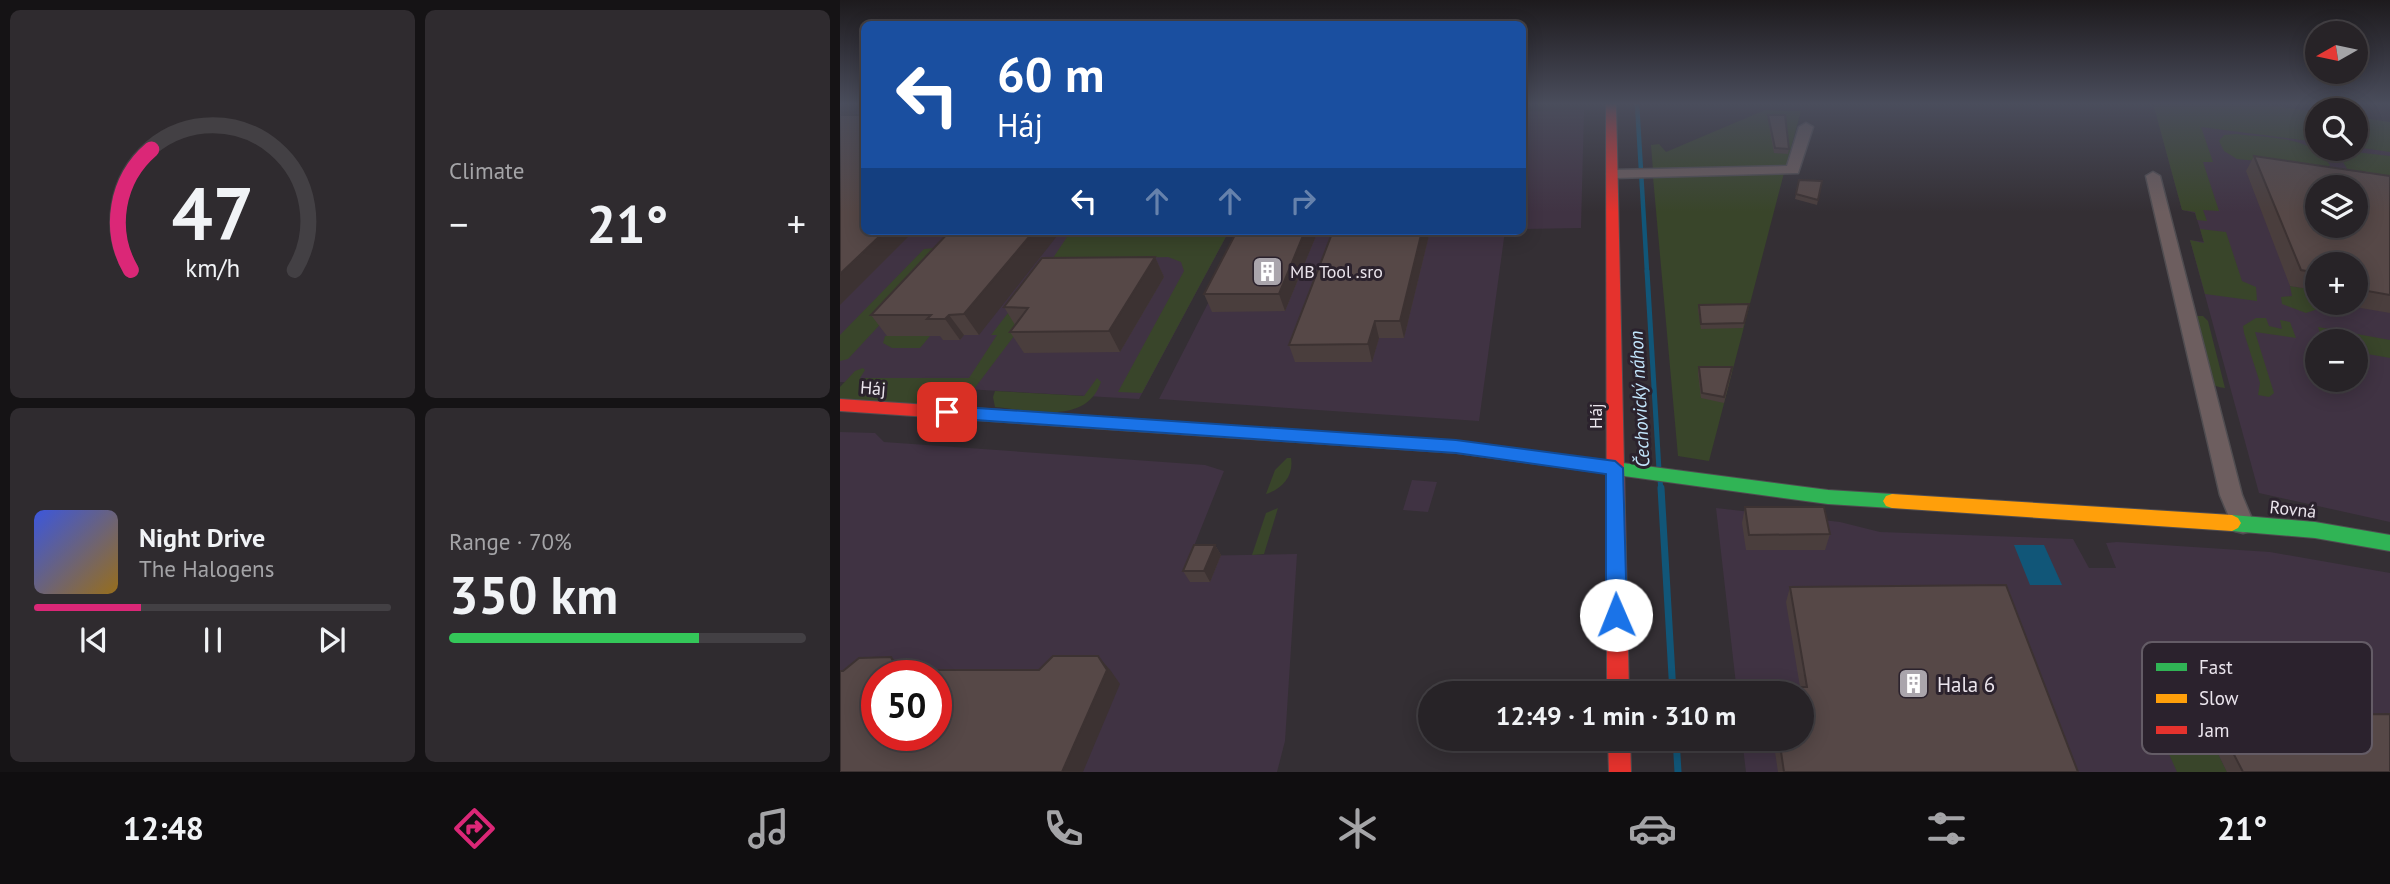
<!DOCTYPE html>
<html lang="en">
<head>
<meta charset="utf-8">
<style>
	:root { --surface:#272327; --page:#2f2b2f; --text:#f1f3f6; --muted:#a4a4a7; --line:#434044; --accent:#db2777 }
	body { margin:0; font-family:"PT Sans",sans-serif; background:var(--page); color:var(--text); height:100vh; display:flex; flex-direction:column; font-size:26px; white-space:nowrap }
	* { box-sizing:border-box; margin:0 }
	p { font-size:23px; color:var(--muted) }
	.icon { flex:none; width:38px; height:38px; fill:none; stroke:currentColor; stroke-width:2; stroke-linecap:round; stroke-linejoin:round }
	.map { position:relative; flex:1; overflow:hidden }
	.sheet { display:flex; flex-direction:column; gap:10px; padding:10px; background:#151315; width:840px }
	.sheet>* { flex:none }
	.hud { position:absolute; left:21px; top:21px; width:665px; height:214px; border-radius:10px; box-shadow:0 4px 18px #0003,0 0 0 2px var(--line); background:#1a4fa0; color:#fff; overflow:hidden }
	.needle { width:46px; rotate:261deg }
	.controls { position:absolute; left:1465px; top:21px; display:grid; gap:14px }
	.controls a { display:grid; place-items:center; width:63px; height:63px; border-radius:50%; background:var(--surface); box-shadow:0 4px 18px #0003,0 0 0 2px var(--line); font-size:35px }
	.speed { position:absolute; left:21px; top:660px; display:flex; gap:14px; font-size:35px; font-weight:700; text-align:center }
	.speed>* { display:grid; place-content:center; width:91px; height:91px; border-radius:50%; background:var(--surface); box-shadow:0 4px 18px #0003,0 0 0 2px var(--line); line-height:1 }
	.speed .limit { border:10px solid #d22; background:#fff; color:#111 }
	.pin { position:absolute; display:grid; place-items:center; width:60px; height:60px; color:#fff; margin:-30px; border-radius:14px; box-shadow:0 4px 10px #0006 }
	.me { position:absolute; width:77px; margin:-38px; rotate:359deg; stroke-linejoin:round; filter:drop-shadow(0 0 5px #0008) }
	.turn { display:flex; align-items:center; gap:24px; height:147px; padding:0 21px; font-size:32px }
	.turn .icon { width:91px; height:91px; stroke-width:2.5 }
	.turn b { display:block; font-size:49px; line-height:60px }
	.lanes { display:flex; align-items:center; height:66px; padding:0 21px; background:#0003; justify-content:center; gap:35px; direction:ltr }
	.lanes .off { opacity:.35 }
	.big { font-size:52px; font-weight:800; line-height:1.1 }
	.sheet .widget { flex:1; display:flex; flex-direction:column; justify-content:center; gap:10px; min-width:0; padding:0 24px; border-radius:10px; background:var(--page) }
	.sheet .dial { align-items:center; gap:0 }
	.dial svg { height:182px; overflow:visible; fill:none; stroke:var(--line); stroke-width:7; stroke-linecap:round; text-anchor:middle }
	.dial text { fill:var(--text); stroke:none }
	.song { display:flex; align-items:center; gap:21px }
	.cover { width:84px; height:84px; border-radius:10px; background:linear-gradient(135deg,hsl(230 70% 55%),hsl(40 70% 35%)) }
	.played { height:7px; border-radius:4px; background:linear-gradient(90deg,var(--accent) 30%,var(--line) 30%) }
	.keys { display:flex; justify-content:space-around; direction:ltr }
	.heat { display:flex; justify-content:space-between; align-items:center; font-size:38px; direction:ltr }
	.charge { height:10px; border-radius:5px; background:linear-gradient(90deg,#34c759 70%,var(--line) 0) }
	.sheet .tiles { flex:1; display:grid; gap:10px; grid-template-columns:repeat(2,1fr) }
	.trip { position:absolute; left:578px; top:681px; width:396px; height:70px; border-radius:35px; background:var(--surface); box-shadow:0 4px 18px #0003,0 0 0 2px var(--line); font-weight:800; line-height:70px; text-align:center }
	.menu { display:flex; height:112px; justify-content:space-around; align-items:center; background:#100e10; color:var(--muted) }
	.menu .icon { width:49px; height:49px }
	.menu .selected { color:var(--accent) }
	.menu b { font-size:32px; color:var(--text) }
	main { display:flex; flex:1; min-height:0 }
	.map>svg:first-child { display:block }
</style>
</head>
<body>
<main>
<section class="sheet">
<div class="tiles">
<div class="widget dial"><svg viewBox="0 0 100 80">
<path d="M14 69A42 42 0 1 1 86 69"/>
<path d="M14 69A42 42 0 0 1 23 16" stroke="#db2777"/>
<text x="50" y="56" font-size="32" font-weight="700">47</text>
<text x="50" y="72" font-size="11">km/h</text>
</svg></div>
<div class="widget"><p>Climate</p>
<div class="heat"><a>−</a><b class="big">21°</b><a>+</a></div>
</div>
<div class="widget">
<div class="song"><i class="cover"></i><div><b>Night Drive</b><p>The Halogens</p></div></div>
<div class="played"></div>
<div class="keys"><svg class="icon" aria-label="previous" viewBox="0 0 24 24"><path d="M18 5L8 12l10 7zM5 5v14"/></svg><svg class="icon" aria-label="pause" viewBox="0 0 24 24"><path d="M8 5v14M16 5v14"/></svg><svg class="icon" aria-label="next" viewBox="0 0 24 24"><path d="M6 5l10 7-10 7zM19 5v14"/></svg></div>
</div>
<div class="widget"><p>Range · 70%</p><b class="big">350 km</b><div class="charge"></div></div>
</div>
</section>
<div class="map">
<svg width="1550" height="772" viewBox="0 0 1550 772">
	<rect width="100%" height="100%" fill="#342f34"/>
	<path fill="#403343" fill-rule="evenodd" d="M 0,103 L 24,103 L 24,231 L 389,231 L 299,399 L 0,382 Z
		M 1313,103 L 1410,103 L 1477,112 L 1477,149 L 1516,149 L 1516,117 L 1550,122 L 1550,522 L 1419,493 L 1350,240 L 1364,242 L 1355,213 L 1342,210 ZM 1477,187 L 1516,187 L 1516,226 L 1477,226 ZM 1477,264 L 1516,264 L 1516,303 L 1477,303 ZM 1477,341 L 1516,341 L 1516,380 L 1477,380 Z
		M 744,110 L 741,228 L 683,229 L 683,111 Z
		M 405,231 L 665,231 L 639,421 L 319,399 Z
		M 0,432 L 35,433 L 44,442 L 365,465 L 384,471 L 350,556 L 457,554 L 445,741 L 437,772 L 0,772 ZM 37,676 L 96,676 L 96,735 L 37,735 Z
		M 572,480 L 597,482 L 588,512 L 563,510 Z
		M 876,508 L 1000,522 L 1040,532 L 1233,539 L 1249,568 L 1276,568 L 1266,543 L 1277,542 L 1430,552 L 1550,573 L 1550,772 L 906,772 L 902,739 L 961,738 L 961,693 L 897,693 Z"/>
	<path fill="#39452a" d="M 1313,103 L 1410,103 L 1477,112 L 1477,142 L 1361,127 L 1373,162 L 1363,162 L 1379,211 L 1363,210 L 1367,221 L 1357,220 L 1355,212 L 1342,210 Z
		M 925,110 L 961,111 L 946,166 L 813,170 L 811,145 L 819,144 L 826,152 Z
		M 1516,117 L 1550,122 L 1550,152 L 1516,147 Z
		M 1396,134 C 1426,138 1472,135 1490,165 L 1488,168 L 1397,159 L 1384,151 L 1379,141 L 1384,135 Z
		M 1515,152 L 1550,156 L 1550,192 L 1518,187 L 1500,157 Z
		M 944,173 L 869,461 L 838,456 L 813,177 Z
		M 1360,229 L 1386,232 L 1402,281 L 1416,287 L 1417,301 L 1365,294 L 1350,240 L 1364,243 Z
		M 127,231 L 8,359 L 0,361 L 0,335 L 84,249 L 95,248 Z
		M 231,231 L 389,231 L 302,393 L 278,392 L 344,271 L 341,262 L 328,257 L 249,259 L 180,328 L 131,393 L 100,405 L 0,399 L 0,387 L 15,371 L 23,368 L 25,370 L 20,378 L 129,378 L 157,335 L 151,335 L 201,270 L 205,270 Z
		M 1450,286 L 1476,290 L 1481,308 L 1466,313 L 1442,304 L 1441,297 L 1452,296 Z
		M 1357,316 L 1363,316 L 1368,321 L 1385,388 C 1356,387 1355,345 1349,323 Z
		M 1416,318 L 1426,318 L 1429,326 L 1442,329 L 1440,320 L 1450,322 L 1456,338 L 1415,332 L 1434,393 L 1429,397 L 1418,395 L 1420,383 L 1404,333 L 1403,326 Z
		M 1478,327 L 1550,340 L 1550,358 L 1516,352 L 1516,341 L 1483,341 Z
		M 45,336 L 90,336 L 80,348 L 52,348 L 43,343 Z
		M 257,378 L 261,382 C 246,426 191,410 155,407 L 153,397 L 155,391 L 244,396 Z
		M 447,458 L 451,458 C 454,476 442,489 426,494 L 435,470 Z
		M 438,508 L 424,554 L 412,555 L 426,513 Z
		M 1324,656 L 1332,660 L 1387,772 L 1337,772 L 1304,698 L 1304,668 L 1316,658 Z"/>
	<path fill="#115678" d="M 1174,545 L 1204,545 L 1222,585 L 1190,585 Z"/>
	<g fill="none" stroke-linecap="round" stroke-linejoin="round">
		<path stroke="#115678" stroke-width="4.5" d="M 797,103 L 807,272"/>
		<path stroke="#115678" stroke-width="5" d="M 807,271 L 819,470
			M 820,480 L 821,490"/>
		<path stroke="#115678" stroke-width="7" d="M 821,488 L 833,693
			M 836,738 L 838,772"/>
		<defs>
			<path id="street" d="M 966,123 L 973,127 L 958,173 L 774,178 L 767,174 L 774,170 L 947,166 L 959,127 Z
				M 1313,172 L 1320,176 L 1402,495 L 1414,524 L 1411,531 L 1403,533 L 1395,531 L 1380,495 L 1306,176 Z"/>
			<path id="fast" d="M 485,432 L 616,441 L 988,490 L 1052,494 L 1058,496 L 1061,501 L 1058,506 L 1052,508 L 988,504 L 616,453 L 485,444 L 479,442 L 477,438 L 479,434 Z
				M 1392,515 L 1475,522 L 1550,535 L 1550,551 L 1475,538 L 1392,531 L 1386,528 L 1383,523 L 1386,518 Z"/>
			<path id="slow" d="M 1052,494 L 1392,515 L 1398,518 L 1401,523 L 1398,528 L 1392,531 L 1052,508 L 1046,506 L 1043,501 L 1046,496 Z"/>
			<path id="jam" d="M 766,103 L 776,103 L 789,693 L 767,693 Z
				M 0,399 L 485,432 L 491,434 L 493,438 L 491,442 L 485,444 L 0,411 Z
				M 768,738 L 790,738 L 791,772 L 769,772 Z"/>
		</defs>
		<use href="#street" stroke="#504d51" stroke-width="3"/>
		<use href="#fast" stroke="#504d51" stroke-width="2"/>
		<use href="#slow" stroke="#504d51" stroke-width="2"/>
		<use href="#jam" stroke="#504d51" stroke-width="2"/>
		<use href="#street" fill="#6d5e5f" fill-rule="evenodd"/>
		<use href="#fast" fill="#30b455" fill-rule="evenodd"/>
		<use href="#slow" fill="#ff9f0a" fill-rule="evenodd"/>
		<use href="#jam" fill="#e5322d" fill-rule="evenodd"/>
	</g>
	<path fill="#4a3e3d" d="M 928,115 L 949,149 L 948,154 L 934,153 L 928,120 Z
		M 1414,156 L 1550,176 L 1550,313 L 1492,303 L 1516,303 L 1516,264 L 1477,264 L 1477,290 L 1450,286 L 1406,171 Z
		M 959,180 L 982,181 L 977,205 L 955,199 Z
		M 110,231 L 139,335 L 124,335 L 120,340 L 103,340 L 100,336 L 47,336 L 31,315 Z
		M 478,231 L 445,311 L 372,312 L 364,294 Z
		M 590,231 L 564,338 L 539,338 L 532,362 L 455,362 L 449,345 Z
		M 315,257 L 324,277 L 280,352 L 184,353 L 170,332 L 175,325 L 164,307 Z
		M 859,305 L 908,309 L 903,328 L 861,329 L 858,310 Z
		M 859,367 L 892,372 L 884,403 L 861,398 L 858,373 Z
		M 905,507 L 990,534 L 985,550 L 906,550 L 902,523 Z
		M 375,545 L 381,555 L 370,582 L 350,582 L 343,571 Z
		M 950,587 L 1238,772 L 938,772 L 933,738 L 961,738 L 961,693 L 930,693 L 932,687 L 960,687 L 946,602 Z
		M 1430,698 L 1457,705 L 1550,772 L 1387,772 L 1364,725 L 1374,716 L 1424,716 L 1419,708 Z"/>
	<path fill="#3c3232" d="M 0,103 L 24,103 L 24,105 L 0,124 Z
		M 45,231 L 74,231 L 0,305 L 0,274 Z
		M 194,231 L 221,231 L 139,335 L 124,314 Z
		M 465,231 L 478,231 L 445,311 L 439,294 Z
		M 582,231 L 590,231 L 564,338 L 560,321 Z
		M 315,257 L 324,277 L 280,352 L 269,331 Z
		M 109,315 L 124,335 L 120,340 L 105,319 Z
		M 535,321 L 539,338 L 532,362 L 528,344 Z
		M 375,545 L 381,555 L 370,582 L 364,571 Z
		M 258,656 L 271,671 L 280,684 L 243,772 L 222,772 Z
		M 51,657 L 70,673 L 57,670 Z"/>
	<path fill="#564847" stroke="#3c3232" stroke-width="2" fill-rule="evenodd" d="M 0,115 L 24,115 L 24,231 L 45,231 L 0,274 Z
		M 928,115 L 945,115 L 949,149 L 935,148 Z
		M 1414,156 L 1550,176 L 1550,295 L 1516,289 L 1516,264 L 1477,264 L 1477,273 L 1461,270 ZM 1477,187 L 1516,187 L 1516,226 L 1477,226 Z
		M 959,180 L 982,181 L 978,200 L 956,194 Z
		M 110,231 L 194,231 L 124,314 L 109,315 L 105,319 L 87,319 L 91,315 L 31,315 Z
		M 397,231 L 465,231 L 439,294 L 364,294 Z
		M 493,231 L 582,231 L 560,321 L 535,321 L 528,344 L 449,345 Z
		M 315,257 L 269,331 L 170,332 L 188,308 L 164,307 L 202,258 Z
		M 909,304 L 904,323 L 861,324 L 859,305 Z
		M 859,367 L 892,367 L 884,397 L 862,393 Z
		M 905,507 L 984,507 L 990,534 L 909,535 Z
		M 354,545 L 375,545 L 364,571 L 343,571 Z
		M 1166,585 L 1238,772 L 944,772 L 939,738 L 961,738 L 961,693 L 933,693 L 932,687 L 967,687 L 950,587 Z
		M 213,656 L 258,656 L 267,670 L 222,772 L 0,772 L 0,671 L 3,671 L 19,658 L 51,657 L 57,670 L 199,670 ZM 37,676 L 96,676 L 96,735 L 37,735 Z
		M 1430,698 L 1452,698 L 1457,705 L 1466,705 L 1472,715 L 1550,714 L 1550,772 L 1403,772 L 1374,716 L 1441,716 Z"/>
	<linearGradient id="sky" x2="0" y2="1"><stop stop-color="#1d1a1d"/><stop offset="0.49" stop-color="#4a4d5c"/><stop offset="1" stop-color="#4a4d5c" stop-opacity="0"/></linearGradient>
	<rect width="1550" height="212" fill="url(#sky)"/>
	<path fill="#1a73e8" stroke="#114b97" stroke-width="2" d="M 107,406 L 616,440 L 775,461 L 783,468 L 787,615 L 784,622 L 776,624 L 769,622 L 766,615 L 766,474 L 616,453 L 107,418 L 99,412 Z"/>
	<defs>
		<symbol id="building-square" viewBox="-11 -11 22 22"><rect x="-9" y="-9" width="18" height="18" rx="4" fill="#aaa5ac" stroke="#2b222d"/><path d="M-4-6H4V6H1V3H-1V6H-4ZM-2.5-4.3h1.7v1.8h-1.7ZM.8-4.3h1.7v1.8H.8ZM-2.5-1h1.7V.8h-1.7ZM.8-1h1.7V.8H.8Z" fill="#fff"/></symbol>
	</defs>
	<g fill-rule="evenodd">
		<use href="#building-square" x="410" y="254" width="35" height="35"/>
		<use href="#building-square" x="1056" y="666" width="35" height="35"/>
	</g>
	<g text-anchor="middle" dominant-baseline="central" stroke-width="6" stroke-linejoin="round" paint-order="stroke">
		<g font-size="18" fill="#eae4ec" stroke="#2b222d" text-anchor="start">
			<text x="450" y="271">MB Tool .sro</text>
		</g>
		<g font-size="18" fill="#eae4ec" stroke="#2b222d">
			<text transform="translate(33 388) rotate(4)">Háj</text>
			<text transform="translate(755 416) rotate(-90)">Háj</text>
			<text transform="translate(1453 509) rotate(6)">Rovná</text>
		</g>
		<g font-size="19" font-style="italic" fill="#c3e6fd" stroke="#2b222d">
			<text transform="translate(799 399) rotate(-93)">Čechovický náhon</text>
		</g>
		<g font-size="21" fill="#eae4ec" stroke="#2b222d" text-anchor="start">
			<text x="1097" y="684">Hala 6</text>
		</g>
	</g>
	<rect x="1302" y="642" width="230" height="112" rx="10" fill="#2b222d" stroke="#645c66" stroke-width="2"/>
	<rect x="1316" y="663" width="31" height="8" fill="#30b455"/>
	<rect x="1316" y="694" width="31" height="9" fill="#ff9f0a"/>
	<rect x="1316" y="726" width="31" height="8" fill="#e5322d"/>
	<g font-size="19" fill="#eae4ec">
		<text x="1359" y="674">Fast</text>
		<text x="1359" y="705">Slow</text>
		<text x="1359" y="737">Jam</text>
	</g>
</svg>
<div class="controls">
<a><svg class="needle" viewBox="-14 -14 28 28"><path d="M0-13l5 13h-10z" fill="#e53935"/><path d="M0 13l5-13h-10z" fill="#a4a4a7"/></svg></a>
<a><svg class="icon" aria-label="search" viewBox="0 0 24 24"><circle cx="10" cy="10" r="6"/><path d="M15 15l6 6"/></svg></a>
<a><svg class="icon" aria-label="layers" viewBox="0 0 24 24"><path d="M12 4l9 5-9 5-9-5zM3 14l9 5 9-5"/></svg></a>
<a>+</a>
<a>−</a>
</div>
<div class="speed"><div class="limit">50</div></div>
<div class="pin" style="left:107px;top:412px;background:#d93025"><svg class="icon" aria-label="arrive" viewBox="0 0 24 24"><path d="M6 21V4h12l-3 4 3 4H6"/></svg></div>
<svg class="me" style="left:776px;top:615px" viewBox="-20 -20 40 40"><circle r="19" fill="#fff"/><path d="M0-13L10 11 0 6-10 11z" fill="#1a73e8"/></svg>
<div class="trip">12:49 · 1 min · 310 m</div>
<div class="hud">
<div class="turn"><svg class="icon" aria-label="left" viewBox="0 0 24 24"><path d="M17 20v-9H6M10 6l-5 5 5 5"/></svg><div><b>60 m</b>Háj</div></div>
<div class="lanes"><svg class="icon" aria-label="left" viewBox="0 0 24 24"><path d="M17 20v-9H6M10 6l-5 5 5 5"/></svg><svg class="icon off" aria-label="ahead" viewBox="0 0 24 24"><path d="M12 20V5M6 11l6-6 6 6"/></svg><svg class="icon off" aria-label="ahead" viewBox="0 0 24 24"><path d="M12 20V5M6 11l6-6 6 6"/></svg><svg class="icon off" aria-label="right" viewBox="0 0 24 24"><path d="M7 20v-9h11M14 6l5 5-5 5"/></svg></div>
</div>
</div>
</main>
<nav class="menu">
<b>12:48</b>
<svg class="icon selected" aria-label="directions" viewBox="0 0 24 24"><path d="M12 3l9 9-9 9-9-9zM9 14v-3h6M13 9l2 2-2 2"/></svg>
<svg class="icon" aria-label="music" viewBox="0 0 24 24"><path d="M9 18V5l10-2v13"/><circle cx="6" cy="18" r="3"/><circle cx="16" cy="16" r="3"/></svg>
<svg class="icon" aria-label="phone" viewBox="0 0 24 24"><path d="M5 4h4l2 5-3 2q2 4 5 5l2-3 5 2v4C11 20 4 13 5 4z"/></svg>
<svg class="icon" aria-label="climate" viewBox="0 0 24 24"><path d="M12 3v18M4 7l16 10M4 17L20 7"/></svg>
<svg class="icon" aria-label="car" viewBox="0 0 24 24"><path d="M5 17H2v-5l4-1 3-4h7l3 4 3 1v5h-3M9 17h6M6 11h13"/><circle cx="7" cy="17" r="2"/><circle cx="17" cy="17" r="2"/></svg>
<svg class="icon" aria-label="filters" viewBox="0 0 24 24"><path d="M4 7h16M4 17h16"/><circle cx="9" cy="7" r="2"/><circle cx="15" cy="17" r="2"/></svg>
<b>21°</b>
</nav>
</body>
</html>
